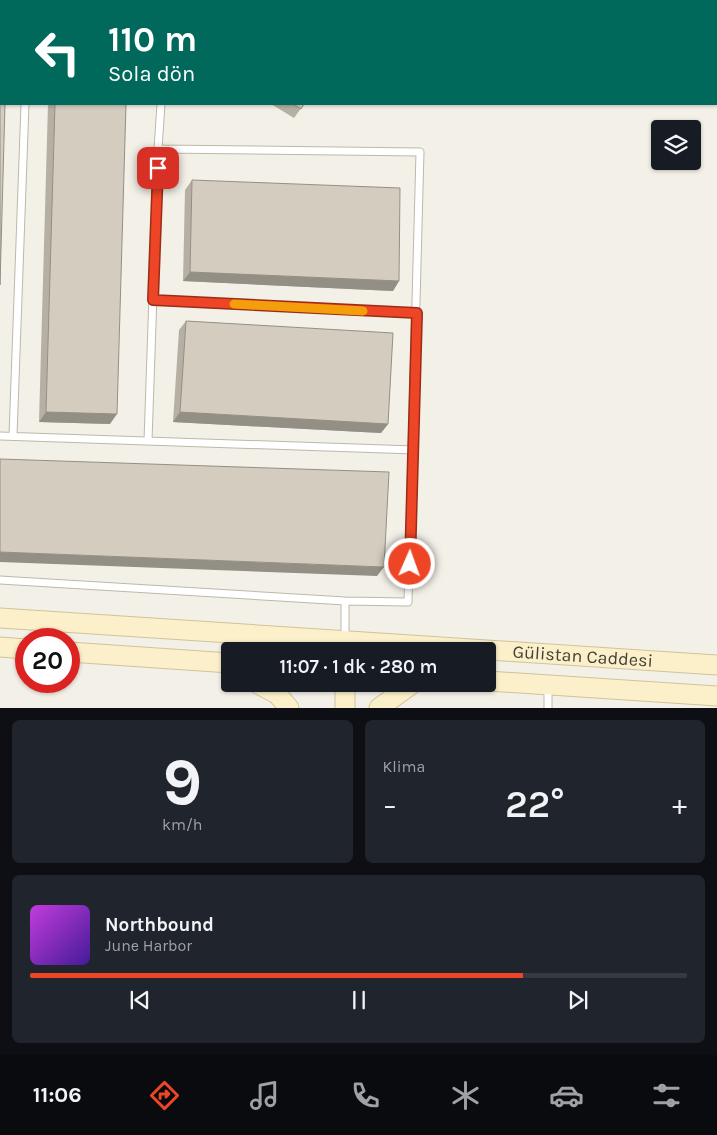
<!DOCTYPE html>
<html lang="tr">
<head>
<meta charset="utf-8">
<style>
	:root { --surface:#171b24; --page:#20242c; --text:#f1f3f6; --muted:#9ea1a6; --line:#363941; --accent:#ed4525 }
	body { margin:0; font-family:Karla,sans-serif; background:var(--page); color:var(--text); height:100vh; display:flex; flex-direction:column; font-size:19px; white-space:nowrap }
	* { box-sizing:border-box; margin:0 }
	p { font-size:16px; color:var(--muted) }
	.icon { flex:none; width:28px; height:28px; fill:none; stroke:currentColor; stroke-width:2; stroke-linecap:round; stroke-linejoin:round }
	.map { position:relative; height:708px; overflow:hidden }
	.sheet { display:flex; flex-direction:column; gap:12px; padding:12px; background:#0d0f14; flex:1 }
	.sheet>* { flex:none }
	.guide { position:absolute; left:0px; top:0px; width:718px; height:105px; box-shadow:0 1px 4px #0004; background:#00695c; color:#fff; overflow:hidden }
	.buttons { position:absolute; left:651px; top:120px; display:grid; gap:10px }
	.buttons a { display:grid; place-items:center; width:50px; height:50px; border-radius:5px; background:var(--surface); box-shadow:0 1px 4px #0004; font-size:25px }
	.speed { position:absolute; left:15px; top:628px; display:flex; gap:10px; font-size:25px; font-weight:700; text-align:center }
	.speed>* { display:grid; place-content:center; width:65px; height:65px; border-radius:50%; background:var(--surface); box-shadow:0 1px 4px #0004; line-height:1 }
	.speed .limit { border:8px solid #d22; background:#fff; color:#111 }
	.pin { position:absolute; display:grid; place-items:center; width:42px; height:42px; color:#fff; margin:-21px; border-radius:10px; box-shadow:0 2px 8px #0006 }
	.me { position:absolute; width:55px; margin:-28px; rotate:2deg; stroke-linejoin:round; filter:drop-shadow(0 0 4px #0008) }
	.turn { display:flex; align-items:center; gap:18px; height:105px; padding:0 25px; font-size:22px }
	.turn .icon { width:65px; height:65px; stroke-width:2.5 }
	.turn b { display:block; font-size:35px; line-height:42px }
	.big { font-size:38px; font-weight:600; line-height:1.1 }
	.sheet .widget { flex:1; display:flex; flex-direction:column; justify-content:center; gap:8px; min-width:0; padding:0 18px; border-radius:8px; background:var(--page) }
	.sheet .dial { align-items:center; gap:0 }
	.dial b { font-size:65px; line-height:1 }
	.song { display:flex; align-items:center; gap:15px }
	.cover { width:60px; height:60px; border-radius:8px; background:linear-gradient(135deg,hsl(290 70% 55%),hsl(260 70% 35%)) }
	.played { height:5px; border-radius:2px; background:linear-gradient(90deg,var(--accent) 75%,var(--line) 75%) }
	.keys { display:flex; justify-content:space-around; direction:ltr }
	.heat { display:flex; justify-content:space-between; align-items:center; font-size:28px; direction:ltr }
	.sheet .tiles { flex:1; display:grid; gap:12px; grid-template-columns:1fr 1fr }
	.widget:last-child { grid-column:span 2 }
	.trip { position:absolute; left:221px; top:642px; width:275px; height:50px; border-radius:5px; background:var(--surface); box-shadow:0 1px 4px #0004; font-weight:600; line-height:50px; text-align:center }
	.dock { display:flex; height:80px; justify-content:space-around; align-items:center; background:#090b0e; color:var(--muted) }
	.dock .icon { width:35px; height:35px }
	.dock .on { color:var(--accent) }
	.dock b { font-size:22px; color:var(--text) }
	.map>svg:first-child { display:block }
</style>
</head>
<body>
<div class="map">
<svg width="717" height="708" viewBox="0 0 717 708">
	<rect width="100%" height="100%" fill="#f3f0e8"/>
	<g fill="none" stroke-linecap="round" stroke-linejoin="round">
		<defs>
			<path id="lane" d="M 166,1 L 166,0
				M 0,24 L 1,24
				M 0,62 L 1,62
				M 153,299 L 417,313
				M 0,436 L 414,450
				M 13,436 L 25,104
				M 148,441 L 158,149
				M 0,580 L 345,601 L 408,602 L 420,152 L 158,149 L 161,104
				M 345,639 L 345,601
				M 548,708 L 548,685"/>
			<g id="secondary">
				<path id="s1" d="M 0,618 L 717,665"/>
				<path d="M 0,647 L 26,649"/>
				<path d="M 69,652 L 230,663"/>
				<path d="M 488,681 L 717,696"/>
				<path d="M 258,684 L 277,694 L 289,708"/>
				<path d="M 345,708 L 345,684"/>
				<path d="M 379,708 L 412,684"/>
			</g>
		</defs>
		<use href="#lane" stroke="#beb8ab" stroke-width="9"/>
		<use href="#secondary" stroke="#d0c39a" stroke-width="21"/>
		<use href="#lane" stroke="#fff" stroke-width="7"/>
		<use href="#secondary" stroke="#fbf0ca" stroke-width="19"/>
	</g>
	<path fill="#b6afa3" d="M 48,104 L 126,104 L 110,424 L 39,422 Z
		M 271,104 L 304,104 L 294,118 Z
		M 192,180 L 399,281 L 393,291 L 183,281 L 185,190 Z
		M 186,321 L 388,424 L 381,433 L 173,422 L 179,330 Z"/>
	<path fill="#948f85" d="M 0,0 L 32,0 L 59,1 L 1,1 L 1,8 L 0,8 Z
		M 190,272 L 399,281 L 393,291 L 183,281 Z
		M 46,412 L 117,414 L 110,424 L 39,422 Z
		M 180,412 L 388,424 L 381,433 L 173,422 Z
		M 0,552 L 384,567 L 377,576 L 0,562 Z"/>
	<path fill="#d4ccbe" stroke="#948f85" d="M 32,0 L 127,0 L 127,1 L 59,1 Z
		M 252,0 L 297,0 L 299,1 L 251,1 Z
		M 0,83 L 1,83 L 1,104 L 5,104 L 0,285 Z
		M 55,104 L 126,104 L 117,414 L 46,412 Z
		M 293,104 L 304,104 L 301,109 Z
		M 192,180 L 400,188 L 399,281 L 190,272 Z
		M 186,321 L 393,333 L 388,424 L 180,412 Z
		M 0,459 L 389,472 L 384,567 L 0,552 Z"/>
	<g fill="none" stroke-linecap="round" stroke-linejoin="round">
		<defs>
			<path id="route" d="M 158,168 L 153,300 L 417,313 L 410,564"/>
		</defs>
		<use href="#route" stroke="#9a2d18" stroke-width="12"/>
		<use href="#route" stroke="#ed4525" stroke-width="9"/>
		<path stroke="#f59e0b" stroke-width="9" d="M 234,304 L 363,311"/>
	</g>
	<g text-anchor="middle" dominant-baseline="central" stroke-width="4" stroke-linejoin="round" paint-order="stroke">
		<g font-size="18" fill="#464037" stroke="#fff">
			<text stroke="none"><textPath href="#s1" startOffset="584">Gülistan Caddesi</textPath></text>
		</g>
	</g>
</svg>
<div class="buttons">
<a><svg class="icon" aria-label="layers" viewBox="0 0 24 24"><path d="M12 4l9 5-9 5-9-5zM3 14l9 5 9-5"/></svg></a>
</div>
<div class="speed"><div class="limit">20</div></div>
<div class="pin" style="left:158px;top:168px;background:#d93025"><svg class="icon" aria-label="arrive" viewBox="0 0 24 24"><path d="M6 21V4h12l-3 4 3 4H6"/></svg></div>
<svg class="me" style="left:410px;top:564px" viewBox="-20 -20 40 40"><circle r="17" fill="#ed4525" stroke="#fff" stroke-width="3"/><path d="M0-11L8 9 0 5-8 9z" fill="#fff"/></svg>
<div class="trip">11:07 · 1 dk · 280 m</div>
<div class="guide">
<div class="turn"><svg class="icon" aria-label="left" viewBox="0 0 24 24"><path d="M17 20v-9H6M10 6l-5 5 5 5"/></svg><div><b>110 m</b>Sola dön</div></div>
</div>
</div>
<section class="sheet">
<div class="tiles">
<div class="widget dial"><b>9</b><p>km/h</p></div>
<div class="widget"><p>Klima</p>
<div class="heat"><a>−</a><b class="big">22°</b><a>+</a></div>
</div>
<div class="widget">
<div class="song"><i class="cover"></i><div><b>Northbound</b><p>June Harbor</p></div></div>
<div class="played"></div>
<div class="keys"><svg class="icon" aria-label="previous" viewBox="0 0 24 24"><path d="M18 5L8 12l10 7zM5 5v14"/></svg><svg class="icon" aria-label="pause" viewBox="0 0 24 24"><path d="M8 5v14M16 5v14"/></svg><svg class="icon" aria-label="next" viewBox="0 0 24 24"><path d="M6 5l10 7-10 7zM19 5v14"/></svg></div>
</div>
</div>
</section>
<nav class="dock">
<b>11:06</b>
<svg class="icon on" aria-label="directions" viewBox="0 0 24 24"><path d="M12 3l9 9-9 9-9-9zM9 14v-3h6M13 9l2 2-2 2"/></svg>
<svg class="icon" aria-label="music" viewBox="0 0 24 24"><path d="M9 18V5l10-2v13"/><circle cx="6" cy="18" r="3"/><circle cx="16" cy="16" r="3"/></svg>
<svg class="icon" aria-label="phone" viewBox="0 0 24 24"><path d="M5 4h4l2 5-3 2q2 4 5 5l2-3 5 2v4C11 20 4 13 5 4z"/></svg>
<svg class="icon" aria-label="climate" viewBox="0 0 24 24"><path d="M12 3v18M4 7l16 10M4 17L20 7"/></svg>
<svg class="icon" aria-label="car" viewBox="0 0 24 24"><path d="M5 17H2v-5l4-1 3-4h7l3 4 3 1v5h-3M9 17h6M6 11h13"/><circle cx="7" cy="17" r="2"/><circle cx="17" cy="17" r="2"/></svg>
<svg class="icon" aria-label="filters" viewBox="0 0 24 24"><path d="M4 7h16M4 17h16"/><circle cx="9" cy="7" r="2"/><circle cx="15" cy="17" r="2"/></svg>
</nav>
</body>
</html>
